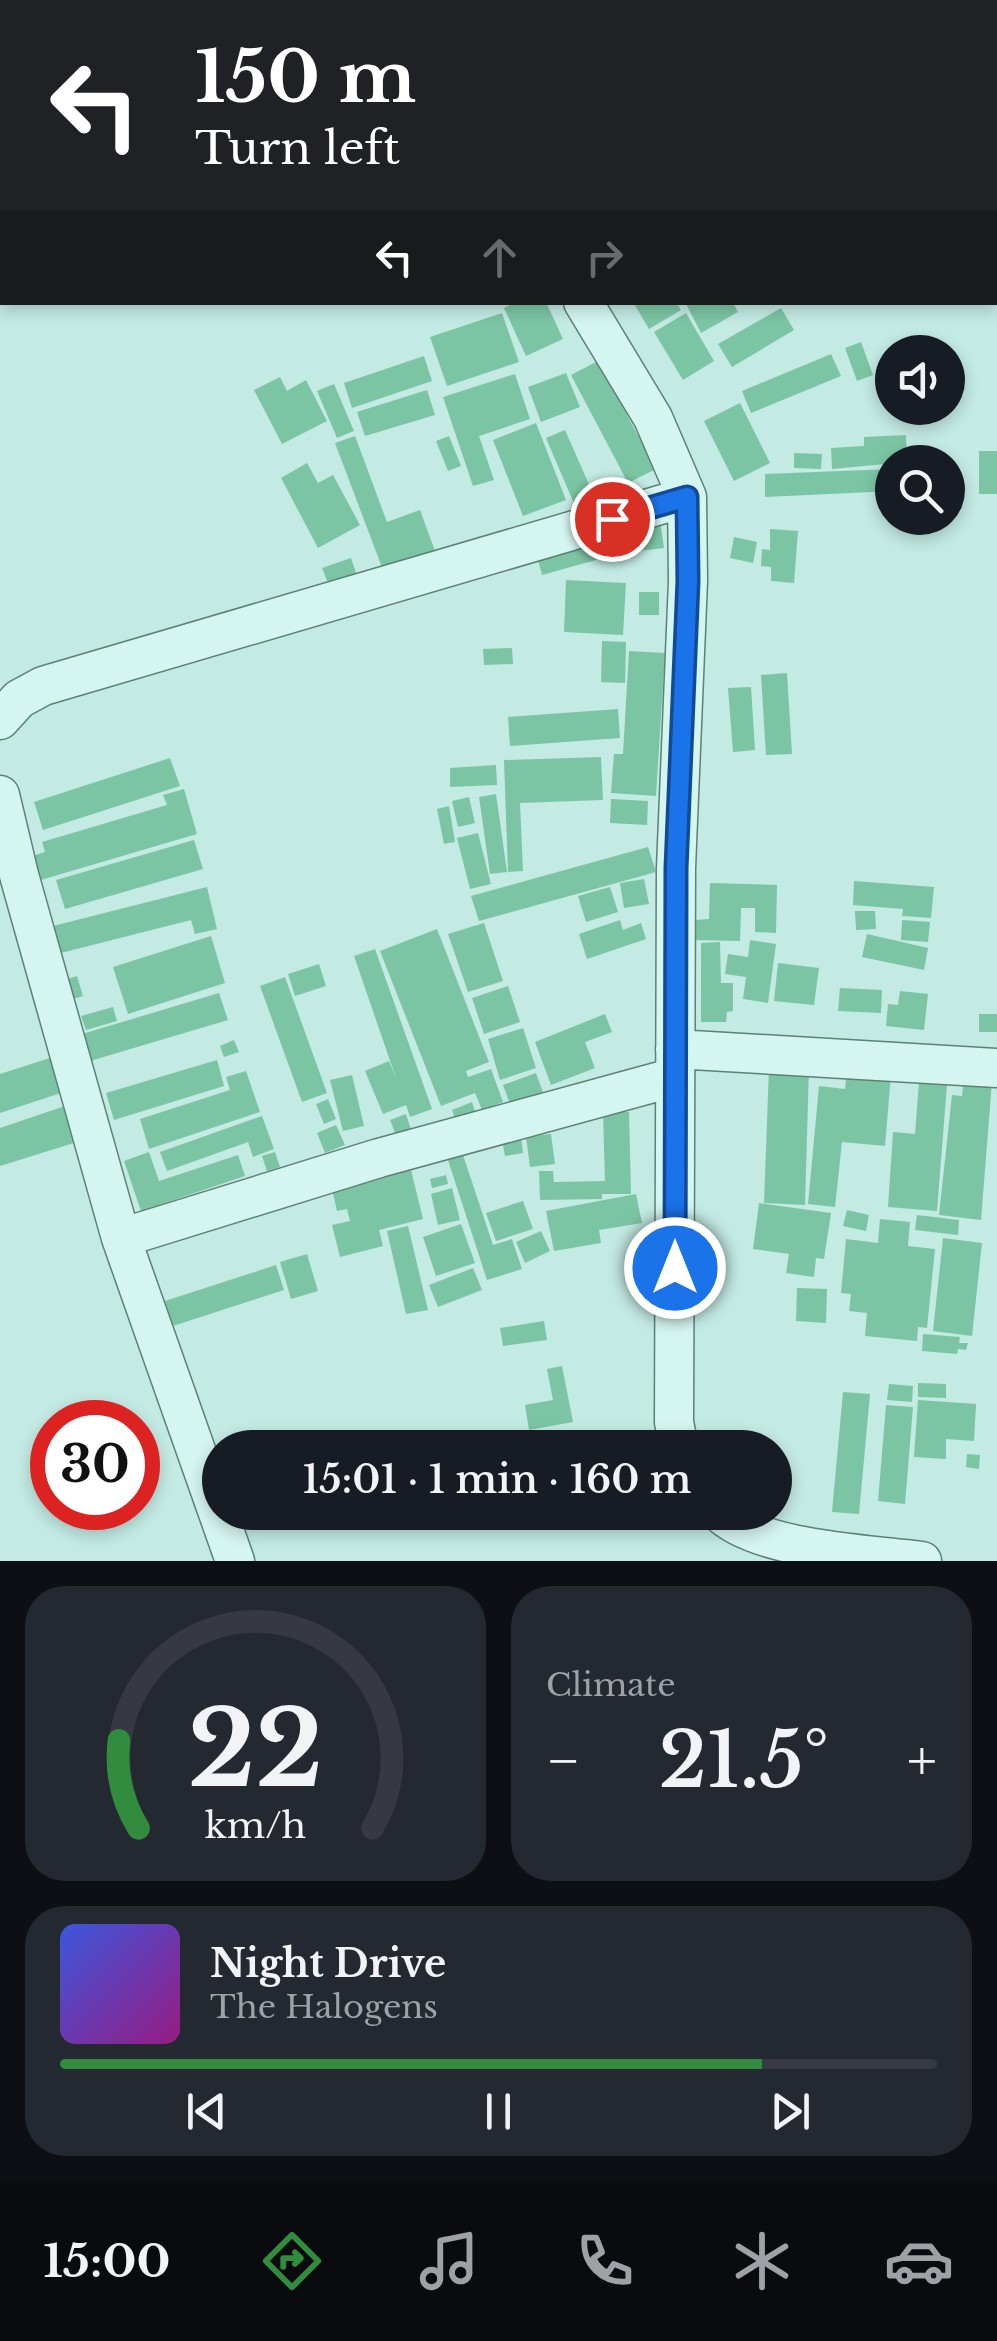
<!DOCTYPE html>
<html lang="en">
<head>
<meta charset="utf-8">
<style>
	:root { --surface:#171b24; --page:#242831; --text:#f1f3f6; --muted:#9ea1a6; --line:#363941; --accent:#318c3d }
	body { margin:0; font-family:"Libre Baskerville",serif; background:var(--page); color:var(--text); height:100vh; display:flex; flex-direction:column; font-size:38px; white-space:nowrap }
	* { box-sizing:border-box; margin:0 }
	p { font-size:32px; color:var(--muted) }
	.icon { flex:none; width:55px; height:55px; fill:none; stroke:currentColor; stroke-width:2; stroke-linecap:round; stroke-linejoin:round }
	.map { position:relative; height:1561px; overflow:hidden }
	.panel { display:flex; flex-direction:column; gap:25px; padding:25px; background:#0d0f14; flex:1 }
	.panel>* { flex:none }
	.hud { position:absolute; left:0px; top:0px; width:998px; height:305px; box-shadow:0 5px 15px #0003; background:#202124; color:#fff; overflow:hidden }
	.controls { position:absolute; left:875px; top:335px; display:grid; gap:20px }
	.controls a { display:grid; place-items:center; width:90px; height:90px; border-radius:50%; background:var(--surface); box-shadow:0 5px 15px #0003; font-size:50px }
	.speed { position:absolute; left:30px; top:1400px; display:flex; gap:20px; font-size:50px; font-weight:700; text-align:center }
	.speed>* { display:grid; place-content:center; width:130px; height:130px; border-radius:50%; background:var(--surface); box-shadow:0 5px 15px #0003; line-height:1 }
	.speed .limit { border:15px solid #d22; background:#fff; color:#111 }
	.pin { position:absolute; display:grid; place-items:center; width:85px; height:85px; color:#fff; margin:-42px; border:5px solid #fff; border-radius:50%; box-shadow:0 2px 10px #0007 }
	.me { position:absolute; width:110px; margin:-55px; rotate:0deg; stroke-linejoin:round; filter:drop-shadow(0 0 8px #0008) }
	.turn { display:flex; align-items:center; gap:35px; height:210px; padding:0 30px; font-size:45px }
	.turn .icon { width:130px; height:130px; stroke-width:2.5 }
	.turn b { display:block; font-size:70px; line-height:85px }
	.lanes { display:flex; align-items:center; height:95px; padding:0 30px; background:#0003; justify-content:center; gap:50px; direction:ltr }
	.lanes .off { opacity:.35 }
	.big { font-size:75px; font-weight:600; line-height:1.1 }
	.panel .card { flex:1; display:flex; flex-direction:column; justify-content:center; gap:15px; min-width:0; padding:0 35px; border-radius:40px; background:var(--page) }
	.panel .dial { align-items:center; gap:0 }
	.dial svg { height:260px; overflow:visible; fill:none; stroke:var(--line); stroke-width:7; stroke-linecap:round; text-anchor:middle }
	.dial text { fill:var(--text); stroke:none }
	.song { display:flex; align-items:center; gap:30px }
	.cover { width:120px; height:120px; border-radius:15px; background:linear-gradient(135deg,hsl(230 70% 55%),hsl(310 70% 35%)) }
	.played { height:10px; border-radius:5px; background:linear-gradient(90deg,var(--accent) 80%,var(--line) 80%) }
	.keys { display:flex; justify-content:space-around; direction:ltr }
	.heat { display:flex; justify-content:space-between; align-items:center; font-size:55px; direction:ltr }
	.panel .tiles { flex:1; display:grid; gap:25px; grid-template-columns:1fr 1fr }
	.card:last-child { grid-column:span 2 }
	.trip { position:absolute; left:202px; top:1430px; width:590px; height:100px; border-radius:50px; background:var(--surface); box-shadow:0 5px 15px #0003; font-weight:600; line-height:100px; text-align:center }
	.tab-bar { display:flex; height:160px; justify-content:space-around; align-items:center; background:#090b0e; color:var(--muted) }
	.tab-bar .icon { width:70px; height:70px }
	.tab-bar .selected { color:var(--accent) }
	.tab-bar b { font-size:45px; color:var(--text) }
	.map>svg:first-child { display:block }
</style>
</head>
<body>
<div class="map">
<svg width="997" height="1561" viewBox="0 0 997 1561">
	<rect width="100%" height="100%" fill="#c3eae3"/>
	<path fill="#7cc5a4" d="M 516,302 L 546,302 L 563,339 L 526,356 L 504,308 Z
		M 633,302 L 676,302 L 681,310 L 649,329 Z
		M 685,302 L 733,302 L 738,312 L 701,333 Z
		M 781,308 L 794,330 L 732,367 L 718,344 Z
		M 502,313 L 519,362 L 447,386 L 430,337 Z
		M 686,313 L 714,361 L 683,380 L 654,332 Z
		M 861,342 L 873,375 L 857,381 L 845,348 Z
		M 831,354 L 841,376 L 751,413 L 742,391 Z
		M 424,356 L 432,381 L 352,408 L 344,383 Z
		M 598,361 L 656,469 L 628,483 L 571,375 Z
		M 566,373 L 580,407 L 541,422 L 528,387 Z
		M 515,374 L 530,419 L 479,436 L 494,480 L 473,486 L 443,397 Z
		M 280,377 L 287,391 L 306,380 L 327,421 L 282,444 L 254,390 Z
		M 334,384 L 354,431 L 337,438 L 317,391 Z
		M 427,390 L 435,415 L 365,436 L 357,412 Z
		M 740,403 L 770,463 L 734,481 L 704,421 Z
		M 536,423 L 566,500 L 523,516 L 493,440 Z
		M 565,430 L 595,498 L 575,506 L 546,438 Z
		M 906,435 L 907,462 L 832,469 L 831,448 L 864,446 L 864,437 Z
		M 355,436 L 387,522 L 420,510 L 435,551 L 383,570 L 335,443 Z
		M 449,436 L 461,466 L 448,471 L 436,441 Z
		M 979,451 L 997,451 L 997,494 L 979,494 Z
		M 794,453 L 822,454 L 821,469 L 794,468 Z
		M 307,463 L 318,483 L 333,475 L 360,525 L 318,548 L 281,478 Z
		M 892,469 L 892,491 L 765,497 L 765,474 Z
		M 659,514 L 664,548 L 638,551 L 634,517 Z
		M 625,525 L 632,556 L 609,561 L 602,529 Z
		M 770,529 L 798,531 L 794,583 L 771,581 L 771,567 L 761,566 L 762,549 L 770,550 Z
		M 596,531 L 603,558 L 542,575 L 535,548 Z
		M 734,537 L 757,542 L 753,563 L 730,558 Z
		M 351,558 L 356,573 L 328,583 L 322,568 Z
		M 566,580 L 626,583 L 623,635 L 564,632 Z
		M 639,592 L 659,592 L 659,615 L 639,615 Z
		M 602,641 L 626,642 L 625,683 L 601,682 Z
		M 512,648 L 513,664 L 484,665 L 483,649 Z
		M 629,651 L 665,653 L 656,796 L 611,793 L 614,754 L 623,754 Z
		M 787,673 L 792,754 L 766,755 L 761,675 Z
		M 751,687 L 755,750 L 733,752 L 728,688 Z
		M 618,709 L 620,738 L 510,746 L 508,717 Z
		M 601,757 L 603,800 L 520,803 L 523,871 L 508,872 L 504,760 Z
		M 170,758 L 180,786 L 43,830 L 34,802 Z
		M 496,765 L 497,785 L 450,787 L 450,768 Z
		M 184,789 L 197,834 L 34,882 L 26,858 L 45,852 L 42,842 L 167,805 L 163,795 Z
		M 496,794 L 507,872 L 490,874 L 479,797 Z
		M 469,797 L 475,823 L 458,827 L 452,801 Z
		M 611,799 L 648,801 L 647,825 L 610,823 Z
		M 449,806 L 455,842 L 444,844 L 437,809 Z
		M 478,833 L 491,884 L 470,889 L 457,838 Z
		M 194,840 L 203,869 L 65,909 L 56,880 Z
		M 648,847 L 656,872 L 479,921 L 471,896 Z
		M 644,879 L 649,904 L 624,908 L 620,883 Z
		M 854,881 L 934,887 L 931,918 L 902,916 L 903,909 L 853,905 Z
		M 710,883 L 777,885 L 776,933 L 755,932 L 755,908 L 741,908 L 740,941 L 694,940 L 695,920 L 709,919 Z
		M 207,887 L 217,929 L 195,934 L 191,920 L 57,954 L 49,927 Z
		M 610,887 L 618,912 L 586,922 L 578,896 Z
		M 855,911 L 875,911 L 876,929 L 856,930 Z
		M 620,920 L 623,930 L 641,923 L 646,939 L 587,959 L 579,934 Z
		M 902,920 L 930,922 L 928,942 L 901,940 Z
		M 484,923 L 503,981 L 468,992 L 448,934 Z
		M 437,929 L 489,1062 L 466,1071 L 468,1077 L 491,1069 L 503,1102 L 482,1110 L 475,1093 L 441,1106 L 380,951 Z
		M 867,934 L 928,948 L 924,970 L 862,957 Z
		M 211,936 L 225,983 L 128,1014 L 113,967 Z
		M 750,940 L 776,944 L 768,1003 L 743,999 L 746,977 L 725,974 L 728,954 L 748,957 Z
		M 720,942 L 721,983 L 733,983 L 733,1011 L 727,1012 L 726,1022 L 701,1022 L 701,943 Z
		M 375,949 L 432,1109 L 410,1117 L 406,1105 L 383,1114 L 365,1071 L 389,1061 L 396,1078 L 354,956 Z
		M 778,963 L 819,968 L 814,1005 L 774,1001 Z
		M 319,964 L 326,986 L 295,996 L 288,974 Z
		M 77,976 L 83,996 L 67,1001 L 61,981 Z
		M 285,977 L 327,1093 L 302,1102 L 260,986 Z
		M 508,986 L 520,1022 L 484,1034 L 472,998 Z
		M 840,988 L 882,990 L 881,1013 L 838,1011 Z
		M 900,991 L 928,994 L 924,1030 L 886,1026 L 888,1004 L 898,1005 Z
		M 219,993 L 228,1020 L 90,1061 L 82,1034 Z
		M 113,1007 L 117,1021 L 86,1030 L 81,1016 Z
		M 605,1014 L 612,1032 L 585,1042 L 595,1068 L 551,1085 L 535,1042 Z
		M 979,1014 L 997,1014 L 997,1032 L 979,1032 Z
		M 523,1028 L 536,1068 L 500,1080 L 488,1039 Z
		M 234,1040 L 239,1052 L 224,1057 L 220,1046 Z
		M 56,1056 L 67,1091 L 0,1113 L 0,1074 Z
		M 217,1060 L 224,1086 L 114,1120 L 106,1093 Z
		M 769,1067 L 809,1068 L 805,1205 L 764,1203 Z
		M 847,1069 L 891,1074 L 885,1146 L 842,1142 L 835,1207 L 808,1204 L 819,1086 L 845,1089 Z
		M 246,1071 L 260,1112 L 149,1149 L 140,1119 L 230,1090 L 226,1077 Z
		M 536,1073 L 544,1095 L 511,1107 L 503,1085 Z
		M 352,1075 L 364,1126 L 343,1131 L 330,1080 Z
		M 964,1078 L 992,1082 L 981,1220 L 939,1215 L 952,1095 L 962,1096 Z
		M 919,1082 L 947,1085 L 937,1211 L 888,1207 L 893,1132 L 915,1134 Z
		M 328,1099 L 336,1119 L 324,1124 L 316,1104 Z
		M 472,1102 L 477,1117 L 457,1124 L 452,1110 Z
		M 65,1106 L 77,1142 L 0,1166 L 0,1128 Z
		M 603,1112 L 629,1112 L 631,1194 L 602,1194 L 602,1199 L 540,1200 L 539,1171 L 553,1171 L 554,1182 L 605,1181 Z
		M 406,1114 L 412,1133 L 397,1138 L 390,1120 Z
		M 262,1116 L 274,1149 L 253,1157 L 248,1142 L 167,1171 L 160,1152 Z
		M 336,1125 L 345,1145 L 325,1153 L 317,1133 Z
		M 551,1134 L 555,1164 L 530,1167 L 526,1137 Z
		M 521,1137 L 523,1153 L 505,1156 L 502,1140 Z
		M 149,1152 L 159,1181 L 238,1155 L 245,1176 L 141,1211 L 124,1161 Z
		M 275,1152 L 280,1167 L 267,1171 L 262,1156 Z
		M 462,1152 L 493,1245 L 512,1239 L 522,1269 L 487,1280 L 447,1157 Z
		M 411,1170 L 423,1219 L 379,1230 L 383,1246 L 340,1257 L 332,1225 L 350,1221 L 347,1209 L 337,1211 L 332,1189 Z
		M 446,1175 L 448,1184 L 432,1188 L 430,1179 Z
		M 452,1188 L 460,1220 L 438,1225 L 431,1194 Z
		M 636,1194 L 642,1223 L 599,1230 L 601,1243 L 554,1251 L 546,1211 Z
		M 523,1201 L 533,1229 L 496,1241 L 486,1213 Z
		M 759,1203 L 831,1213 L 824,1259 L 816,1258 L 814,1277 L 786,1273 L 789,1254 L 753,1249 Z
		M 847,1210 L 869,1215 L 866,1231 L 843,1226 Z
		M 917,1215 L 959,1220 L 958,1235 L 915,1230 Z
		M 880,1219 L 910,1222 L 908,1246 L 935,1249 L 927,1328 L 918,1327 L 917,1341 L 865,1336 L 867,1313 L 849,1311 L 851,1294 L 841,1293 L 846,1239 L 878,1243 Z
		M 461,1224 L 475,1263 L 436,1276 L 423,1237 Z
		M 408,1226 L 428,1310 L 406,1314 L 387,1231 Z
		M 541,1231 L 550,1251 L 525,1263 L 516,1242 Z
		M 943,1238 L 982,1243 L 972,1336 L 933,1331 Z
		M 307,1254 L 318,1291 L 291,1299 L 280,1262 Z
		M 276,1265 L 284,1290 L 173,1326 L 165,1301 Z
		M 473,1268 L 482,1290 L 438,1307 L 429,1285 Z
		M 797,1288 L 827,1289 L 826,1323 L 796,1321 Z
		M 544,1321 L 547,1340 L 503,1346 L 500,1328 Z
		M 923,1334 L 960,1337 L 959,1343 L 968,1343 L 966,1350 L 958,1349 L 957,1354 L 922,1351 Z
		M 562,1366 L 573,1422 L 529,1430 L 525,1405 L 553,1400 L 547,1369 Z
		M 918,1383 L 946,1384 L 946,1398 L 918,1397 Z
		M 889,1384 L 913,1386 L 912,1402 L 887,1400 Z
		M 843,1392 L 870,1394 L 859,1514 L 832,1512 Z
		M 918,1400 L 976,1404 L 974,1441 L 946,1439 L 946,1459 L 914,1457 Z
		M 886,1405 L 913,1407 L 905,1504 L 878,1501 Z
		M 967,1454 L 980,1455 L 979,1469 L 966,1467 Z"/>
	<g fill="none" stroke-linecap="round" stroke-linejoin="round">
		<defs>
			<path id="street" d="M 377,0 L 379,2
				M 583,302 L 653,418 L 687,497 L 688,581 L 676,868 L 674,1422 L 679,1448
				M 0,720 L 19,699 L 43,686 L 687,497
				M 0,795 L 19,875 L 121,1238 L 235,1561
				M 675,1049 L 997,1068
				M 121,1238 L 379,1158 L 675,1077
				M 719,1512 C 757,1550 868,1554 922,1561"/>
		</defs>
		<use href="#street" stroke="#5b8275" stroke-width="41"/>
		<use href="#street" stroke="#d5f5f0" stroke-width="38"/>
	</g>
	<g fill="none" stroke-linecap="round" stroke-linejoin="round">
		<defs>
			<path id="route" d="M 612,519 L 687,497 L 688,581 L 676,868 L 675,1268"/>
		</defs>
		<use href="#route" stroke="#114b97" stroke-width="25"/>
		<use href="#route" stroke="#1a73e8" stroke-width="18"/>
	</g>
</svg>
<div class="controls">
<a><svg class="icon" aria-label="sound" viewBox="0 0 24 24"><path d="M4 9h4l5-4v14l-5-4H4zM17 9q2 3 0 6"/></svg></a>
<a><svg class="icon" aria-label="search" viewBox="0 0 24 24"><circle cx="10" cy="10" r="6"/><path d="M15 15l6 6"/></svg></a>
</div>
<div class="speed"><div class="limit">30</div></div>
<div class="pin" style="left:612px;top:519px;background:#d93025"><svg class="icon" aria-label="arrive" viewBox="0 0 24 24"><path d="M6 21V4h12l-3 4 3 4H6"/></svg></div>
<svg class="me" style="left:675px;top:1268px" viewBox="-20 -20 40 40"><circle r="17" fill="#1a73e8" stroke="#fff" stroke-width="3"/><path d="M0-11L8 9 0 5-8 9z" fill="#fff"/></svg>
<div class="trip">15:01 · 1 min · 160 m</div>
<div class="hud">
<div class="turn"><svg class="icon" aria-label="left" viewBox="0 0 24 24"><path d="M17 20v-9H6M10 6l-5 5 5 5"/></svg><div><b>150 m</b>Turn left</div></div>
<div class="lanes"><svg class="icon" aria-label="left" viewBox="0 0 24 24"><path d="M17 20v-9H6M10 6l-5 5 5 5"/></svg><svg class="icon off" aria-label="ahead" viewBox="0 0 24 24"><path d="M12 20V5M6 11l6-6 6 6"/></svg><svg class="icon off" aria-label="right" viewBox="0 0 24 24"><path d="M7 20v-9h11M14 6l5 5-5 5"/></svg></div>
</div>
</div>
<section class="panel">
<div class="tiles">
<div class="card dial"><svg viewBox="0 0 100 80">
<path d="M14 69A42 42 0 1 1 86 69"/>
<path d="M14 69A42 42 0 0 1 8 42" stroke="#318c3d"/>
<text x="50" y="56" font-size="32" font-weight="700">22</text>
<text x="50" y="72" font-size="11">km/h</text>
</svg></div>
<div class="card"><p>Climate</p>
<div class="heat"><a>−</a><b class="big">21.5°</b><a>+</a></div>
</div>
<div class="card">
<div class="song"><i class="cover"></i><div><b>Night Drive</b><p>The Halogens</p></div></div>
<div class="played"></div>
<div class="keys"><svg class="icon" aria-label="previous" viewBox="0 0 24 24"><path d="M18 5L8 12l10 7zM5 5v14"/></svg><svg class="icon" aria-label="pause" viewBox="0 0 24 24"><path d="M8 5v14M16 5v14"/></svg><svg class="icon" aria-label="next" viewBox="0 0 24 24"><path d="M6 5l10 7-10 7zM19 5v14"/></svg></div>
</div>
</div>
</section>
<nav class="tab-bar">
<b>15:00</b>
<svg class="icon selected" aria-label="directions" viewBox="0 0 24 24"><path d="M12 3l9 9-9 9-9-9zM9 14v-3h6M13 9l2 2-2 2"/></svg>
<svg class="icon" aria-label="music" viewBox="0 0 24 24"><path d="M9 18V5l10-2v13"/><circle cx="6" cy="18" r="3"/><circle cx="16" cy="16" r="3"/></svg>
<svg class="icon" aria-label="phone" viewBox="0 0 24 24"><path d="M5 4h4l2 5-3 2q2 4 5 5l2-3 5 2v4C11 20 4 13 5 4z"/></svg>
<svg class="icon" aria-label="climate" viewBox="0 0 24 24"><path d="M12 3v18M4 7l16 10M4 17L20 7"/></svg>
<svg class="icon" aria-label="car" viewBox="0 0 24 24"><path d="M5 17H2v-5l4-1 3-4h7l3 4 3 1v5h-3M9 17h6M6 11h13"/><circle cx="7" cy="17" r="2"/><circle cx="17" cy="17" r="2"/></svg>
</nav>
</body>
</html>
